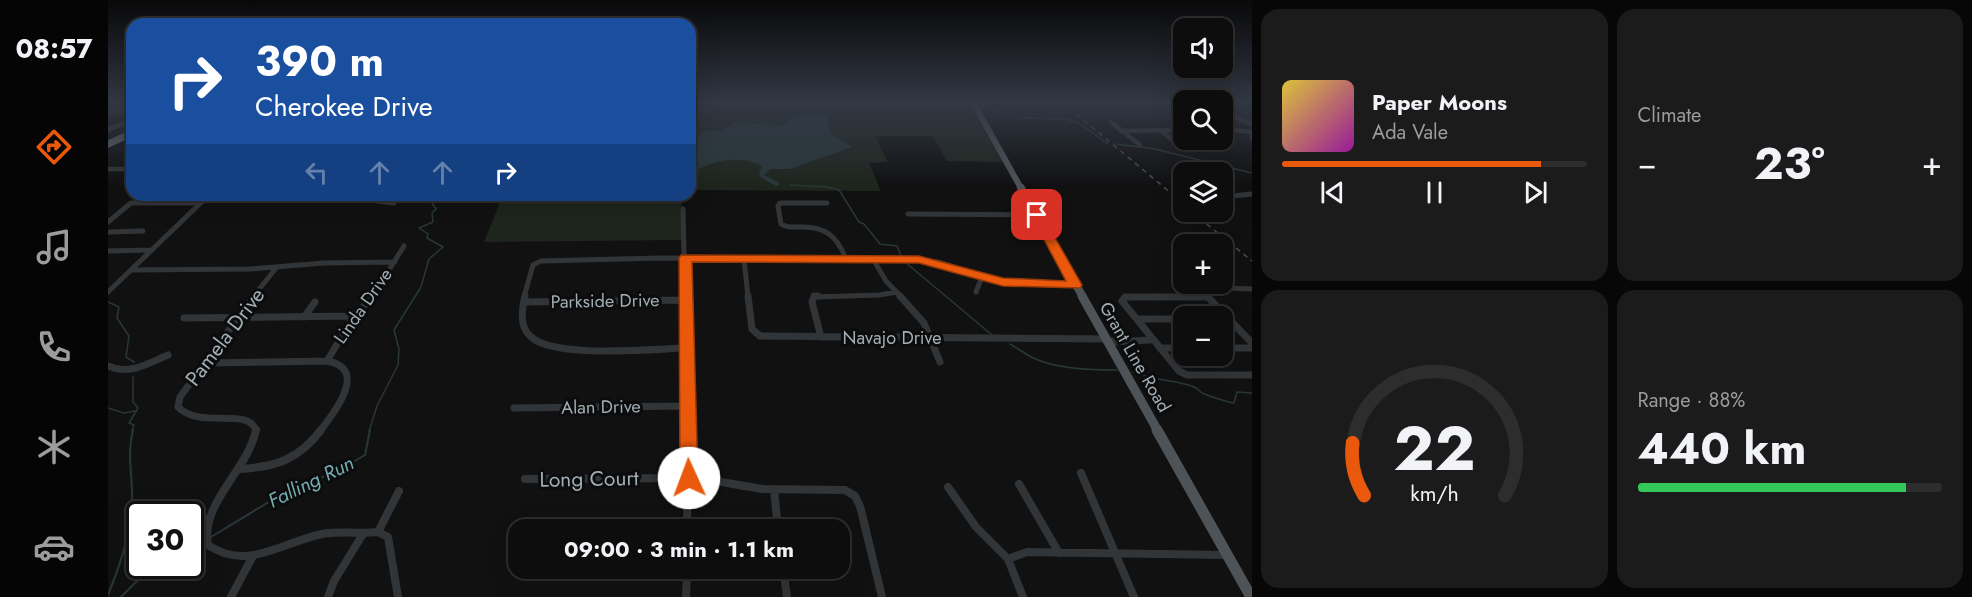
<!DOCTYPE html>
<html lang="en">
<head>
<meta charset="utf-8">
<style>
	:root { --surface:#0d0d0e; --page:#1b1b1c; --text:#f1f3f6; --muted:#9a9c9e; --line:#2d2d2e; --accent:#ea580c }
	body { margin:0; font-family:Jost,sans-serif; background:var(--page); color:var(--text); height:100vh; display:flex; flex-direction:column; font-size:22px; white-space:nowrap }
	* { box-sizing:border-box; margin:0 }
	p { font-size:20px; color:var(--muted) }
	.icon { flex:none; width:33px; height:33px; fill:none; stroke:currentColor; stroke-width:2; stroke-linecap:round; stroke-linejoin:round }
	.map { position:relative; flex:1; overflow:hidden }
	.sheet { display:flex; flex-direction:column; gap:9px; padding:9px; background:#070708; width:720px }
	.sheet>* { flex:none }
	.guide { position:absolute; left:18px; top:18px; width:570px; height:183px; border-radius:18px; box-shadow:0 6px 24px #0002,0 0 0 2px var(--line); background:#1a4fa0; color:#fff; overflow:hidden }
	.tools { position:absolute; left:1065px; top:18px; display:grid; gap:12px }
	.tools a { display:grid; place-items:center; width:60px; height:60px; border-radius:12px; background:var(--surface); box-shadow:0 6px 24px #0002,0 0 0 2px var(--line); font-size:30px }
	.speed { position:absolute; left:18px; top:501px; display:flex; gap:12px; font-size:30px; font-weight:700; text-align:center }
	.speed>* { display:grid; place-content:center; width:78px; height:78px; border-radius:50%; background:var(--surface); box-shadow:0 6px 24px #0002,0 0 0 2px var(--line); line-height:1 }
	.speed .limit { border:3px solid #111; border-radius:9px; background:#fff; color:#111 }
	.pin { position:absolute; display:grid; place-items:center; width:51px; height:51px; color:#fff; margin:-26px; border-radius:12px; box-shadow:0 3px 9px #0006 }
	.me { position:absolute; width:66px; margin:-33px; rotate:358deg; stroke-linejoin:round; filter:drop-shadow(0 0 4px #0008) }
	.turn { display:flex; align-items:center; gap:21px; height:126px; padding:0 30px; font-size:27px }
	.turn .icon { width:78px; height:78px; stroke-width:2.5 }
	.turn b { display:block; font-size:42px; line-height:51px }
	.lanes { display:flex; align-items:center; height:57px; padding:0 30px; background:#0003; justify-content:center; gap:30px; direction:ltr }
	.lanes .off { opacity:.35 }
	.big { font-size:45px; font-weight:700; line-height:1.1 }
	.sheet .tile { flex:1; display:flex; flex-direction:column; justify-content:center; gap:9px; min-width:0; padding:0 21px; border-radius:18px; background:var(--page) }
	.sheet .dial { align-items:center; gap:0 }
	.dial svg { height:156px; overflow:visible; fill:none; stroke:var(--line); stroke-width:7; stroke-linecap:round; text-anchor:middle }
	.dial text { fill:var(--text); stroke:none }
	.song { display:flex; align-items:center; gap:18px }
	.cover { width:72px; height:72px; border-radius:9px; background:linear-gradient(135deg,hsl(50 70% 55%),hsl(300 70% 35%)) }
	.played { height:6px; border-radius:3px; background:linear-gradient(90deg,var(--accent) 85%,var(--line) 85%) }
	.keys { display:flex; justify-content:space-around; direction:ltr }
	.heat { display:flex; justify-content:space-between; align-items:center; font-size:33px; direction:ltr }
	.charge { height:9px; border-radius:4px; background:linear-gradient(90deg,#34c759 88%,var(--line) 0) }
	.sheet .tiles { flex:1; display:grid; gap:9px; grid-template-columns:repeat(2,1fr) }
	.trip { position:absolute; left:400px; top:519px; width:342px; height:60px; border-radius:18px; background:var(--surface); box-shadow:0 6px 24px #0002,0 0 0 2px var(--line); font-weight:700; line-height:60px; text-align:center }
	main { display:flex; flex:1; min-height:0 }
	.menu { display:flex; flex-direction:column; width:108px; justify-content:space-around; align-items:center; background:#050506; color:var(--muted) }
	.menu .icon { width:42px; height:42px }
	.menu .current { color:var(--accent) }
	.menu b { font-size:27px; color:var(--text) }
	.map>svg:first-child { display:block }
</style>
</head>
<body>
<main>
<nav class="menu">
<b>08:57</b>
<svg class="icon current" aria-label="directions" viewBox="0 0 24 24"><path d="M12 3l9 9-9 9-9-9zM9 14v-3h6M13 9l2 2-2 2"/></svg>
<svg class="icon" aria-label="music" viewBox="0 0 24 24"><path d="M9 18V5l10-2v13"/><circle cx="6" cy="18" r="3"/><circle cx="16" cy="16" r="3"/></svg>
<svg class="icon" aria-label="phone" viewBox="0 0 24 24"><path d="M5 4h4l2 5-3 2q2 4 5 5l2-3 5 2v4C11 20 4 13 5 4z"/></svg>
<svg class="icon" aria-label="climate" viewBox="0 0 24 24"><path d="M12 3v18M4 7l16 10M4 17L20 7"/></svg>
<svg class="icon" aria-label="car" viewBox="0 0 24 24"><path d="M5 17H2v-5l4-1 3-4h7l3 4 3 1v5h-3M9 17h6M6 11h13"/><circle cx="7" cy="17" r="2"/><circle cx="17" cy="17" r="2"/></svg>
</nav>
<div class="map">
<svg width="1144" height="597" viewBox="0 0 1144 597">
	<rect width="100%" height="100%" fill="#111112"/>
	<path fill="#1e251d" d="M 582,102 L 863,102 L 899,162 L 839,161 L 825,136 L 767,136 L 780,162 L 761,163 L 773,191 L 582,190 Z
		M 395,195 L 573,195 L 575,240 L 376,242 Z"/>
	<path fill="#293739" d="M 711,115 L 719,117 L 723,134 L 744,147 L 682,169 L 663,169 L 653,177 L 651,174 L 654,166 C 631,154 602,161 582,174 L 582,140 L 590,137 L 595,131 L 613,131 L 626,123 L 675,125 L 687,116 Z"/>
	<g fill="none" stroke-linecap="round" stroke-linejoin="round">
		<path stroke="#293739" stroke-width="1.5" d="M 842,102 L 863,108
			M 874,108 L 890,112
			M 911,118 L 958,119 L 971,123 L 1000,144
			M 1008,144 L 1047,149 L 1144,173
			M 682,185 L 720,187 L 731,190 L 751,222 L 756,224 L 772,244 L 789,246 L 793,256
			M 797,262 L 884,335
			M 0,302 L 11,307 L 9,318 L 21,336 L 18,357 L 26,362
			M 902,344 C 909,348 916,353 923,357 C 947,369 982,370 1009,370
			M 1025,372 C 1046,381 1069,380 1086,387 C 1089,388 1092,391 1094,393 C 1101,396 1118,402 1126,403 L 1129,392 L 1144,393
			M 0,408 L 16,413 L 27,411
			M 24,431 L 26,425 L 21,423 L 30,408 L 25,402 L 25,377
			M 261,431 L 269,406 L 290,365 L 291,349 L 286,330 L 313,287 L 321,259 L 335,247 L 319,238 L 320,234 L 311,228 L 325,222 L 324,213 L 328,209 L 324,203 L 327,195"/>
		<path stroke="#293739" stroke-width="2" d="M 103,537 L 169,497 L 235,468 L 257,455 L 262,430
			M 82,547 L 89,544
			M 0,595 C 13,563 24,530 24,495 C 24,473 19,452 25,430
			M 13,597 L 44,566"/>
		<path stroke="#293739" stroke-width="4" d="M 654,176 L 669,184"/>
		<path stroke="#323538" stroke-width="4.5" d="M 0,111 L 24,111
			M 1114,113 L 1144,124
			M 1003,122 L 1032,145
			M 1114,129 L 1144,132
			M 0,130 L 24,120
			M 1013,131 L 1076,130
			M 1053,131 L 1065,140
			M 1144,136 L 1144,139
			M 0,169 L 24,169"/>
		<path stroke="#323538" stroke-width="5" d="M 139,195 L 230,196 L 286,203
			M 1114,197 L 1144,194
			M 719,203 L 672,203 L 670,206 L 673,224 C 680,228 684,227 692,227 C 717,226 729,236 738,259
			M 575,209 L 577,297
			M 800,214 L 929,215
			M 0,222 L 23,203 L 92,203
			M 0,232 L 35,231
			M 0,251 L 43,250
			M 636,259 L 640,297
			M 765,259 L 778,281 L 793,297
			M 23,270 L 142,269 L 216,263 L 287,262
			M 1087,284 L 1100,297
			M 1090,287 L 1144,289
			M 0,292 L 101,195
			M 868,292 L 874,277
			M 145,297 L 168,268
			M 264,297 L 296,246
			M 416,297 L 425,265 L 433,261 L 552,258 L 805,259 L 830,262 L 895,282 L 967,285
			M 706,297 L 771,295 L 789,292
			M 1017,297 L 1100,297"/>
		<path stroke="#323538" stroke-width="7" d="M 146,296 L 72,397 L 70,407 C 93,430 141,406 148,431
			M 417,296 C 414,309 411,326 422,336 C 444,359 545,349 578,348
			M 577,296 L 580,431
			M 640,296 L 644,329 L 652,336 L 998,339 L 1006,342 L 1042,340
			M 710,296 L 706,296 L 704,302 L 713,337
			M 792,296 L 816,323 L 832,362
			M 1099,296 L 1144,343
			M 1100,297 L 1017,297 L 1014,301 L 1071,371 L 1079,375 L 1144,375
			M 416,302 L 579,300
			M 196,317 L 207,302
			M 76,318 L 246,316
			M 1029,319 L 1076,319
			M 1052,348 L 1076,348
			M 1114,348 L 1144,348
			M 96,363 L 219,361
			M 0,366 C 21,376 41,363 60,355
			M 406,408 L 579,406
			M 212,431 C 227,412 261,368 219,361 L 246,316 L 266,296"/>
		<path stroke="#323538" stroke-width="8" d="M 148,430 C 140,470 92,503 100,545 C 140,572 174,542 214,534 C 233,531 252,534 270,532
			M 131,469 C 168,467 190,460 213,430
			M 973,473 L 1026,597
			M 417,479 L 590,478 L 654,489 L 737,490 L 747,496 L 752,506 L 774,597
			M 911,484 L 951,553
			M 840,487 L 868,527 L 900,559 L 915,597
			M 666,489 L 670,530
			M 579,530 L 580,430
			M 900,559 L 919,552 L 1119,555
			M 675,568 L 679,597
			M 123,597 L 145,556
			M 220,597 L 226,581 L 255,534
			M 290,597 L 280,537 L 270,532 L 291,491
			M 578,597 L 579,568"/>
		<path stroke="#4d5357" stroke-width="6" d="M 865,102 L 914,190"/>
		<path stroke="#4d5357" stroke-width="8" d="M 913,188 L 975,297"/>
		<path stroke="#4d5357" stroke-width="9" d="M 974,296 L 1050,431"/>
		<path stroke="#4d5357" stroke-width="11" d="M 1049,430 L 1143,597"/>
		<path stroke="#5d6569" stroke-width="7" d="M 0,144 L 24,133"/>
		<path stroke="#484e51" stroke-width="1.5" stroke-dasharray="5 4.5" stroke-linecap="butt" d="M 954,102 L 1076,204
			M 1084,212 L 1144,261"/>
	</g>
	<linearGradient id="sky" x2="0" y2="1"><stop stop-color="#09090a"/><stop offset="0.55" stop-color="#323844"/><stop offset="1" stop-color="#323844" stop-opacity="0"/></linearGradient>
	<rect width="1144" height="186" fill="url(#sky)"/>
	<path fill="#ea580c" stroke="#983908" stroke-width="1.5" d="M 929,211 L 934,215 L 974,285 L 972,288 L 895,286 L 811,263 L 584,262 L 590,478 L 587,483 L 581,486 L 575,483 L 572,478 L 571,258 L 573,255 L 811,256 L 895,278 L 958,281 L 923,215 Z"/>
	<g text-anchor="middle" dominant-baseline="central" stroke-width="6" stroke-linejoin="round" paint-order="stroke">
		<g font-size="18" fill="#a1aeb4" stroke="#0c0c0d">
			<text transform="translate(497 301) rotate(-1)">Parkside Drive</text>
			<text transform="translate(255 306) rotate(-55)">Linda Drive</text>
			<text x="784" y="338">Navajo Drive</text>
			<text transform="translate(1027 357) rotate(60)">Grant Line Road</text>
			<text transform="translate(493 407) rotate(-1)">Alan Drive</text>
		</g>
		<g font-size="20" font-style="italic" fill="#75acb2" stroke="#0c0c0d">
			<text transform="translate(203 482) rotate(-26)">Falling Run</text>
		</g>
		<g font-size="21" fill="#a1aeb4" stroke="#0c0c0d">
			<text transform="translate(117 337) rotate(-53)">Pamela Drive</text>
			<text transform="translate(481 479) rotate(-1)">Long Court</text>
		</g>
	</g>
</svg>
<div class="tools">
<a><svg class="icon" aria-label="sound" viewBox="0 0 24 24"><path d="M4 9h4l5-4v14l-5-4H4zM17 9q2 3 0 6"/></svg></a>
<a><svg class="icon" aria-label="search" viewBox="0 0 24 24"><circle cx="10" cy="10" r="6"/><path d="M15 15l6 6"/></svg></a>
<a><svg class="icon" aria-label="layers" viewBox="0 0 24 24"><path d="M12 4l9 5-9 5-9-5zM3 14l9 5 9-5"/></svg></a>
<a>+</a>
<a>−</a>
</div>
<div class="speed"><div class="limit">30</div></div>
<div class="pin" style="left:929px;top:215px;background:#d93025"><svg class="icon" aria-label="arrive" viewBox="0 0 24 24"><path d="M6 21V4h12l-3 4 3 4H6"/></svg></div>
<svg class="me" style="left:581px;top:478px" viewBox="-20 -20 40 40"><circle r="19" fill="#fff"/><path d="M0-13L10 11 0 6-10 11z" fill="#ea580c"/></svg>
<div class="trip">09:00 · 3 min · 1.1 km</div>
<div class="guide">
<div class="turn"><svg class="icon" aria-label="right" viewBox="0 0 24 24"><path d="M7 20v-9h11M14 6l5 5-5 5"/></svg><div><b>390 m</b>Cherokee Drive</div></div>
<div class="lanes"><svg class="icon off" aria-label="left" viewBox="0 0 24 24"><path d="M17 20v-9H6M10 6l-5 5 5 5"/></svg><svg class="icon off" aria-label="ahead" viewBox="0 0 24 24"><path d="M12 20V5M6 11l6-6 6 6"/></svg><svg class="icon off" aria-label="ahead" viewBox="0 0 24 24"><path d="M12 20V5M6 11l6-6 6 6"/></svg><svg class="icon" aria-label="right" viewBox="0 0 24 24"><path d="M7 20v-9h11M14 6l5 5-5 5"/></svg></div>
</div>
</div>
<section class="sheet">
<div class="tiles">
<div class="tile">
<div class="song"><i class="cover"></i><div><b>Paper Moons</b><p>Ada Vale</p></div></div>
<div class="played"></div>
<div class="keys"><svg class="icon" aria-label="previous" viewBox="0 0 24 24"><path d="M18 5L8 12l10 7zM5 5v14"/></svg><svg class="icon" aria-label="pause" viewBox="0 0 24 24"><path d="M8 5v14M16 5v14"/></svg><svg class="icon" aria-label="next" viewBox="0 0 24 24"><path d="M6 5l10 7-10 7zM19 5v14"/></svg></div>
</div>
<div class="tile"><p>Climate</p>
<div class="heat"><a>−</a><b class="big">23°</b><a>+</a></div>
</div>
<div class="tile dial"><svg viewBox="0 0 100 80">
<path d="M14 69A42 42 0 1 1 86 69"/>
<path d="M14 69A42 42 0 0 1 8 42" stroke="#ea580c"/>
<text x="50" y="56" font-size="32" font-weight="700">22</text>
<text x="50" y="72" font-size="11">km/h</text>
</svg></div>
<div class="tile"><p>Range · 88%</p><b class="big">440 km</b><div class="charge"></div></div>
</div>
</section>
</main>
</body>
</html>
